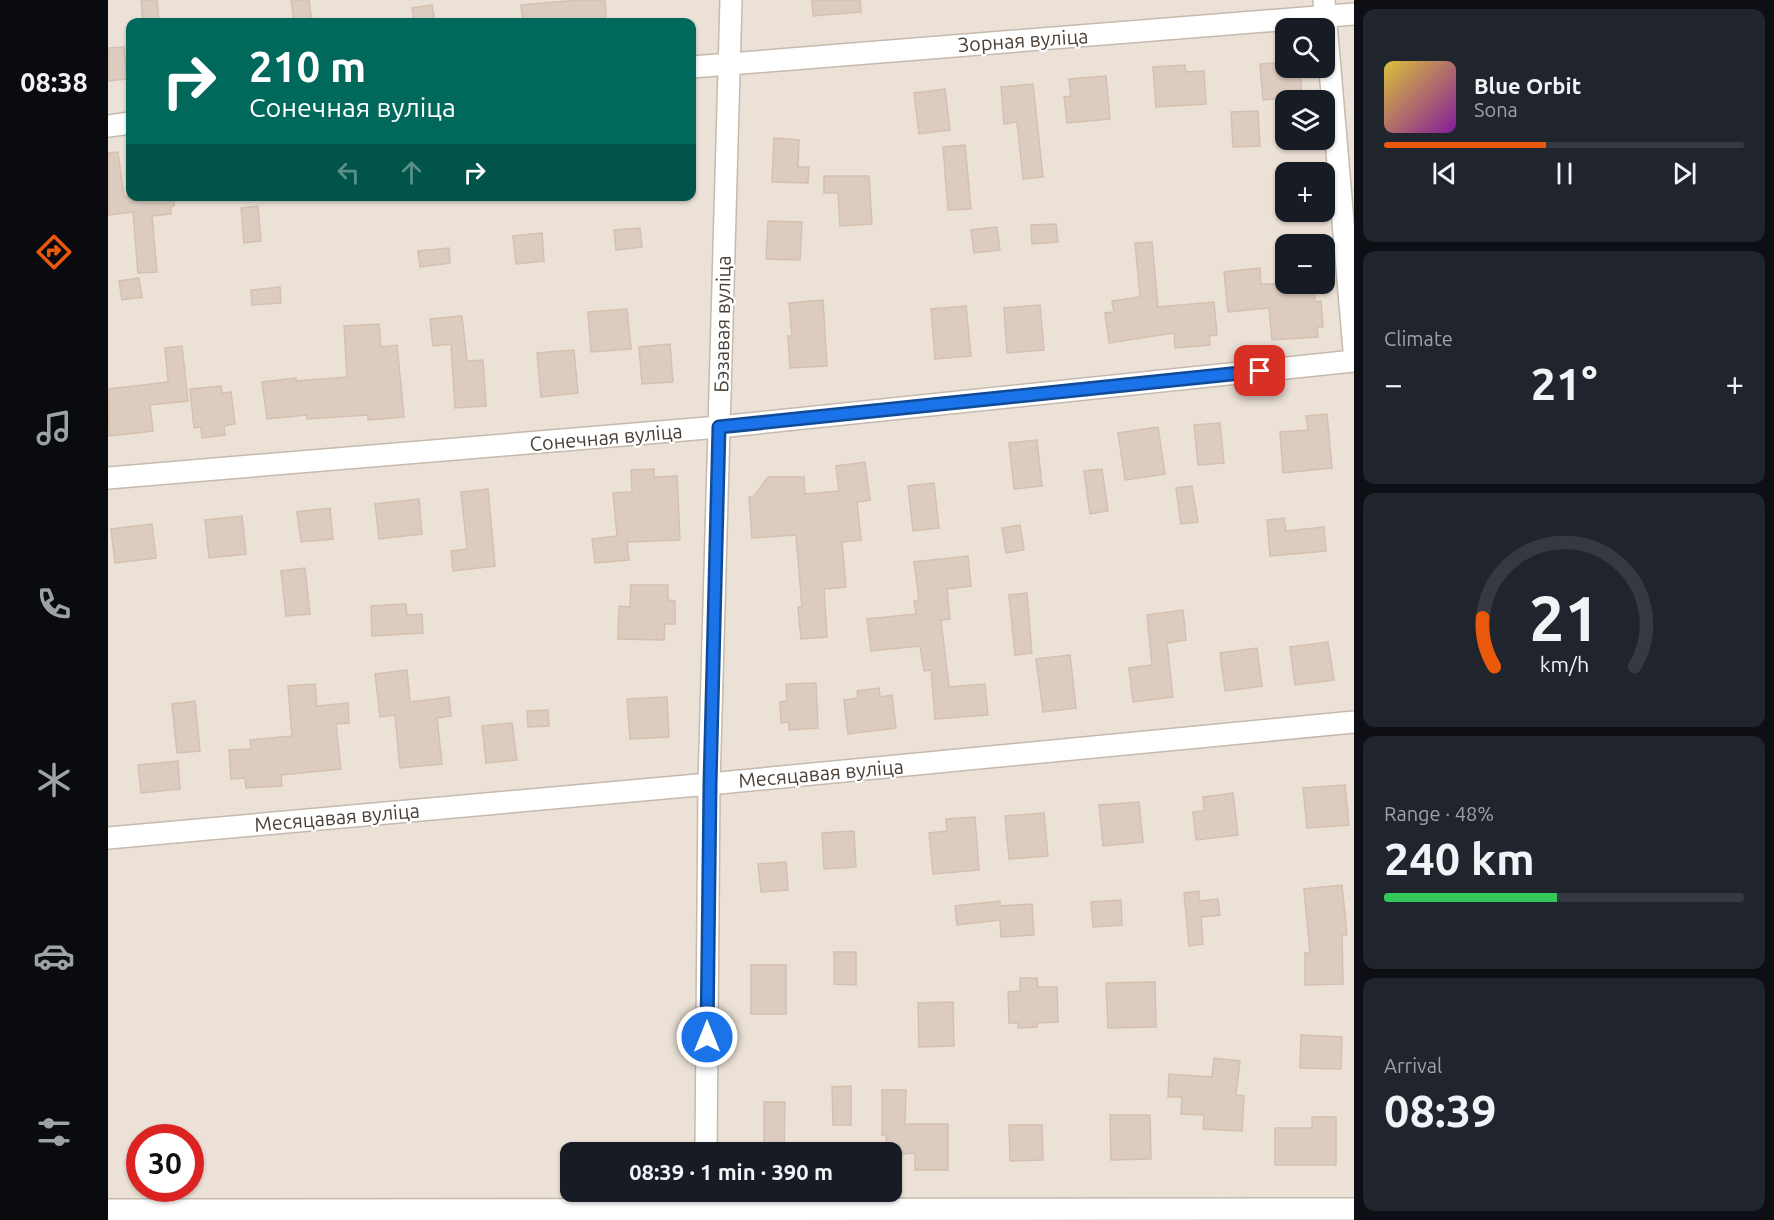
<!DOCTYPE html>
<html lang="en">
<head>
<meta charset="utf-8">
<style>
	:root { --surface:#171b24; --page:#20242c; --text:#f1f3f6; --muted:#9ea1a6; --line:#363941; --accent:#ea580c }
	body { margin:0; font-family:Ubuntu,sans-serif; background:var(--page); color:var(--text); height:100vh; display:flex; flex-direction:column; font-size:22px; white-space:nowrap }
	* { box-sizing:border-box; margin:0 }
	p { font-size:20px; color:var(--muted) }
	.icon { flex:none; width:33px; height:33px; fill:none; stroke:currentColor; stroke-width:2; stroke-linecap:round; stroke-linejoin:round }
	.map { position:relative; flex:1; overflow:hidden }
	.panel { display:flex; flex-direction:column; gap:9px; padding:9px; background:#0d0f14; width:420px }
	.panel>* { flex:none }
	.top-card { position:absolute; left:18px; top:18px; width:570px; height:183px; border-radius:12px; box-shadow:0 2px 4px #0004; background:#00695c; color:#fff; overflow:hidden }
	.tools { position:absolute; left:1167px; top:18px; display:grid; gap:12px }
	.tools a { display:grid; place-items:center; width:60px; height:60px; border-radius:12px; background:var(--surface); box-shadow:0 2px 4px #0004; font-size:30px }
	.speed { position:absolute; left:18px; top:1124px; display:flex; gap:12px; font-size:30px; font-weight:700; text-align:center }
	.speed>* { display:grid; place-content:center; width:78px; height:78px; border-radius:50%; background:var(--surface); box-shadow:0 2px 4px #0004; line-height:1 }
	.speed .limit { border:9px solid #d22; background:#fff; color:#111 }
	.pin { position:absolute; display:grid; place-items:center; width:51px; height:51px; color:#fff; margin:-26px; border-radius:12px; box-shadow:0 3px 9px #0006 }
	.me { position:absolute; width:66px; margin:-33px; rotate:0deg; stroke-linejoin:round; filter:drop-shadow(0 0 4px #0008) }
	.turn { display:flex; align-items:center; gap:21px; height:126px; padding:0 24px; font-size:27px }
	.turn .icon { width:78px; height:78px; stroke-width:2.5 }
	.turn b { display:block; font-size:42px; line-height:51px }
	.lanes { display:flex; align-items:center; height:57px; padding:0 24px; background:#0003; justify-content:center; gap:30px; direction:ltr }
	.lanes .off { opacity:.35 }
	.big { font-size:45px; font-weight:700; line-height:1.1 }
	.panel .widget { flex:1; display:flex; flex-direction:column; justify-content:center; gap:9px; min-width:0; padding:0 21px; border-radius:12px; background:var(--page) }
	.panel .dial { align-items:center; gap:0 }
	.dial svg { height:156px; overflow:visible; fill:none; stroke:var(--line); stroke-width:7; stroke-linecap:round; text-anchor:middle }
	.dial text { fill:var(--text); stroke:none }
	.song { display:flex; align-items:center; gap:18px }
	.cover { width:72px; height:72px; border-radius:9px; background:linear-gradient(135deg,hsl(50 70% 55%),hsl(290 70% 35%)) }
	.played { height:6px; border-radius:3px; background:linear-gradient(90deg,var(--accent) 45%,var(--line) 45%) }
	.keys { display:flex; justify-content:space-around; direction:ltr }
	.heat { display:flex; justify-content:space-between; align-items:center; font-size:33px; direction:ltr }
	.charge { height:9px; border-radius:4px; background:linear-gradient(90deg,#34c759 48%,var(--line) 0) }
	.trip { position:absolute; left:452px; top:1142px; width:342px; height:60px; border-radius:12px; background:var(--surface); box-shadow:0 2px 4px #0004; font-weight:700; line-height:60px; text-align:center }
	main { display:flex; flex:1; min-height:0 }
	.tabs { display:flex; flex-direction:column; width:108px; justify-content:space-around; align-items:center; background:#090b0e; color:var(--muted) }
	.tabs .icon { width:42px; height:42px }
	.tabs .current { color:var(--accent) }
	.tabs b { font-size:27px; color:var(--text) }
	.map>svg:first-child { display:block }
</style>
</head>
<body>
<main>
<nav class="tabs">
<b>08:38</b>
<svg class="icon current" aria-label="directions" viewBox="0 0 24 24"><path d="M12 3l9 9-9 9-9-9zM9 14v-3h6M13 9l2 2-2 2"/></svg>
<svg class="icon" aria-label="music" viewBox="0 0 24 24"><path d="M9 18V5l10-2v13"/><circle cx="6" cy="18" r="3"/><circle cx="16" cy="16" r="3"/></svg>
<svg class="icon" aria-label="phone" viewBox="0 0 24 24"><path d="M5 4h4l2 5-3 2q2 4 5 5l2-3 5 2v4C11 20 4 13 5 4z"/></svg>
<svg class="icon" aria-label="climate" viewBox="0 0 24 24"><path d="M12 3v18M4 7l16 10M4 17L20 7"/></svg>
<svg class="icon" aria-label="car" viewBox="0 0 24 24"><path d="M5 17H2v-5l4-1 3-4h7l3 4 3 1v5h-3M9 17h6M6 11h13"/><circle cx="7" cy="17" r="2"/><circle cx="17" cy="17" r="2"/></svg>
<svg class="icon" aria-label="filters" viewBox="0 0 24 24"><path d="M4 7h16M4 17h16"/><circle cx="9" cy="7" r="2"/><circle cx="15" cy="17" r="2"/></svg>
</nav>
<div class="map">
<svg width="1246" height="1220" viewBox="0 0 1246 1220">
	<rect width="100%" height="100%" fill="#f6f0e9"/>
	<path fill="#ebe1d7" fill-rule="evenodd" d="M 0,0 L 1246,0 L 1246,1220 L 0,1220 ZM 22,22 L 584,22 L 584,196 L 22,196 ZM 1178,28 L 1216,28 L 1216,68 L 1178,68 ZM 1178,100 L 1216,100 L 1216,140 L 1178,140 ZM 1178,172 L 1216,172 L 1216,212 L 1178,212 ZM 1178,244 L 1216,244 L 1216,284 L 1178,284 ZM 32,1137 L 82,1137 L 82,1188 L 32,1188 ZM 462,1152 L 783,1152 L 783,1191 L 462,1191 Z"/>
	<path fill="#dcccc0" stroke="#d5c0af" stroke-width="1.5" d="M 33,0 L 49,0 L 51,22 L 35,22 Z
		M 183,0 L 201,0 L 204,22 L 186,22 Z
		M 470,0 L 497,0 L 498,18 L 450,22 L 415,22 L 413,5 Z
		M 704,0 L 752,0 L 753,12 L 705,16 Z
		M 324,5 L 327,22 L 306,22 L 304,8 Z
		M 16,47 L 19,79 L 0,81 L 0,48 Z
		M 1178,62 L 1178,68 L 1192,68 L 1194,96 L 1155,100 L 1152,64 Z
		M 1077,65 L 1078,72 L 1096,71 L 1098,104 L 1048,107 L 1045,67 Z
		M 998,76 L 1002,119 L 959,123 L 956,97 L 963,96 L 961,79 Z
		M 925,84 L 935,177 L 915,179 L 909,122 L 896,124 L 893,87 Z
		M 837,89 L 842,130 L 811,134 L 806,93 Z
		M 1150,111 L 1152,146 L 1125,147 L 1123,112 Z
		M 666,138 L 691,140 L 690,167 L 701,167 L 700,183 L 664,182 Z
		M 857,145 L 863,209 L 840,210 L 835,147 Z
		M 10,152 L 16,197 L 66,196 L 66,206 L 63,207 L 63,214 L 44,216 L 49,272 L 30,273 L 25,212 L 0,215 L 0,153 Z
		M 716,176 L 761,176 L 764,224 L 732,226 L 730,193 L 716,193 Z
		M 150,206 L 153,241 L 136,243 L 133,208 Z
		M 660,221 L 694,222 L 692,260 L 658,259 Z
		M 948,224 L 950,242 L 924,244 L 923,225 Z
		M 889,227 L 892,250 L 866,253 L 863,230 Z
		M 532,228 L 534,247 L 508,250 L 506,230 Z
		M 434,233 L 436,261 L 408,264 L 405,236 Z
		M 1044,242 L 1050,307 L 1106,302 L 1109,335 L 1101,336 L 1102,345 L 1067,348 L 1066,333 L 1001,343 L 997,313 L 1006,312 L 1004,301 L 1032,297 L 1027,243 Z
		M 341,248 L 342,263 L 312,267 L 310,251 Z
		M 1152,268 L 1153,284 L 1206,284 L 1207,302 L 1213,301 L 1215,327 L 1209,327 L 1210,337 L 1164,340 L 1161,308 L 1120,312 L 1116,272 Z
		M 31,278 L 34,297 L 14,300 L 11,281 Z
		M 172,287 L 173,303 L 144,305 L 143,290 Z
		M 715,300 L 719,366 L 682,368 L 680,336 L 684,336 L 681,303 Z
		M 932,305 L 936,350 L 899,353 L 896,308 Z
		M 858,306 L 863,356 L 827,359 L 823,309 Z
		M 519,309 L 523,349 L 483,352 L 480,312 Z
		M 354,316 L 359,361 L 375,360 L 378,406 L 347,408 L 343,344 L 325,346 L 322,319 Z
		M 271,324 L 273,347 L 289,345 L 296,417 L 260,420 L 260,415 L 199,419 L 199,415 L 159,419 L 154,382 L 188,378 L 188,381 L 239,377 L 236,326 Z
		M 562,344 L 565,382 L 534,384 L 531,347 Z
		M 74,346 L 80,401 L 42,405 L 45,431 L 1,436 L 0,389 L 60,382 L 57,348 Z
		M 466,350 L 470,393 L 433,397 L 429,353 Z
		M 113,386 L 114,393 L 123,392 L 127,424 L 116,426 L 117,435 L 94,438 L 93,427 L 86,428 L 82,389 Z
		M 1219,414 L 1224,468 L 1175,473 L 1172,432 L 1200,430 L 1198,416 Z
		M 1112,423 L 1116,463 L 1090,465 L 1086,425 Z
		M 1050,427 L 1057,474 L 1017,480 L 1010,433 Z
		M 929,440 L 934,486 L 906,489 L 901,443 Z
		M 757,462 L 762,500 L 749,502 L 753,540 L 734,542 L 738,587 L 716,589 L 719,637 L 693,639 L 690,607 L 694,607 L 688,535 L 644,538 L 641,497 L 646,496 L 660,477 L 696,477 L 697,494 L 731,491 L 728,466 Z
		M 546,469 L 546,477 L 569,476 L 572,540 L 519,542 L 521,560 L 487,563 L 484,539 L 509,536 L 505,493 L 524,492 L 523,470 Z
		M 994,469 L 1000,511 L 982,514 L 976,471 Z
		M 826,483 L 831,528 L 805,531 L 800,486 Z
		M 1084,486 L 1090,522 L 1073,524 L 1068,488 Z
		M 380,489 L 387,566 L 345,571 L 343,551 L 359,549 L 353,492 Z
		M 311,499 L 314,534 L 271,539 L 267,504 Z
		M 222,508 L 225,539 L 193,542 L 189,512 Z
		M 134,516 L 138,554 L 101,558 L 97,520 Z
		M 1176,518 L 1178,531 L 1216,527 L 1218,551 L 1162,556 L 1159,520 Z
		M 44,524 L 48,558 L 7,563 L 3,529 Z
		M 912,525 L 916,550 L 898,553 L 894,528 Z
		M 860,556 L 863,586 L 839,589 L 842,619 L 833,620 L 841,687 L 877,684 L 880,715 L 827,719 L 823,670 L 816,671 L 812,646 L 763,651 L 759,619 L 808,614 L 806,601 L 811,600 L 806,562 Z
		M 197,568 L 202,614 L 178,616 L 173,571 Z
		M 523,585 L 560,585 L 560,600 L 567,601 L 567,624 L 557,624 L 556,640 L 510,639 L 511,606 L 522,607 Z
		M 919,593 L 924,653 L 907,655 L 901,595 Z
		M 298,604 L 299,615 L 314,614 L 315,633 L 264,636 L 263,606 Z
		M 1075,610 L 1078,640 L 1059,643 L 1065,697 L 1025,702 L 1021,668 L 1044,665 L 1039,615 Z
		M 1220,642 L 1226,680 L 1187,685 L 1182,647 Z
		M 1149,648 L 1154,686 L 1117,691 L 1112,653 Z
		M 962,655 L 968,708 L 935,712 L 928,659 Z
		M 299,670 L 302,702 L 341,697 L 343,716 L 329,718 L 334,764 L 292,768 L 287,715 L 272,717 L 267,674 Z
		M 708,683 L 710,728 L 681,730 L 681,722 L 673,723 L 672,702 L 679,701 L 678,684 Z
		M 207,684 L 209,706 L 240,703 L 241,723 L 228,724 L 233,769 L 173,775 L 174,786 L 138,788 L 137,778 L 123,779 L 121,750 L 143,749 L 142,740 L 184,736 L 180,686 Z
		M 771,688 L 772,697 L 784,695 L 788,728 L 740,734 L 736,700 L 750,698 L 749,691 Z
		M 559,697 L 561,737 L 522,739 L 519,699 Z
		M 87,701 L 92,751 L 69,753 L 64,704 Z
		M 440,710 L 441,726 L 420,727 L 419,711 Z
		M 404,723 L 409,760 L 378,763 L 374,726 Z
		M 70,761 L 72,789 L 33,793 L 30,765 Z
		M 1237,785 L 1241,825 L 1199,828 L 1195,788 Z
		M 1125,793 L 1130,835 L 1088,840 L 1085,812 L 1096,811 L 1095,797 Z
		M 1031,802 L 1035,842 L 995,846 L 991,805 Z
		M 936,813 L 940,856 L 901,859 L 897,816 Z
		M 867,817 L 871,870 L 825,874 L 821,833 L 839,831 L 838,819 Z
		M 746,831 L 748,867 L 716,869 L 714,833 Z
		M 678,862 L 680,890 L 653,892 L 650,864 Z
		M 1234,885 L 1239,935 L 1234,935 L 1235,984 L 1197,985 L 1197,953 L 1202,953 L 1196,889 Z
		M 1091,891 L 1091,901 L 1110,899 L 1112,915 L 1093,917 L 1095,944 L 1081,946 L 1076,893 Z
		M 1013,900 L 1014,925 L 985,927 L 983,902 Z
		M 892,901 L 892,906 L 924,904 L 926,935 L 893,937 L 892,920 L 849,925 L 847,906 Z
		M 726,952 L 748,952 L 748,985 L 726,984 Z
		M 643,965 L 678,965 L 678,1014 L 643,1014 Z
		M 912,978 L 929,978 L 930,987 L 949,987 L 950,1022 L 929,1023 L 929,1027 L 910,1028 L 910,1023 L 901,1023 L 900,992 L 912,991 Z
		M 1047,982 L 1048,1027 L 1000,1028 L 998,983 Z
		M 845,1002 L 846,1046 L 811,1047 L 810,1003 Z
		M 1193,1035 L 1234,1037 L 1233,1069 L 1192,1068 Z
		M 1106,1058 L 1132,1061 L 1128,1095 L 1136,1096 L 1134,1131 L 1095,1129 L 1096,1115 L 1073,1114 L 1074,1097 L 1060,1097 L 1061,1074 L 1104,1077 Z
		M 743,1086 L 743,1125 L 725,1125 L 724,1087 Z
		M 774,1090 L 798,1090 L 797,1124 L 840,1124 L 840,1170 L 807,1170 L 807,1153 L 783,1155 L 783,1152 L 779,1152 L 778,1135 L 774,1135 Z
		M 656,1102 L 677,1102 L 676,1150 L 656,1149 Z
		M 1002,1115 L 1042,1115 L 1043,1159 L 1003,1160 Z
		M 1204,1117 L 1228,1117 L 1228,1165 L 1167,1165 L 1167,1128 L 1204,1128 Z
		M 901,1125 L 934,1125 L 935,1160 L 902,1161 Z"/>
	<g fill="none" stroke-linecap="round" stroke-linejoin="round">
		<defs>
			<path id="street" d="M 1216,0 L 1246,350
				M 584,67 L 1246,14
				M 0,126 L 22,123
				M 0,478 L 611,427 L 1246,361
				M 0,838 L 601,784 L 1246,722
				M 598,1152 L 601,784 L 623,0
				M 0,1210 L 1246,1209"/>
		</defs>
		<use href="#street" stroke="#c6b9ad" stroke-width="24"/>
		<use href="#street" stroke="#fff" stroke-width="21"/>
	</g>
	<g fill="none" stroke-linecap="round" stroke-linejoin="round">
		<defs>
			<path id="route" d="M 599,1037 L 602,784 L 611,427 L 1152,371"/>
		</defs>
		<use href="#route" stroke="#114b97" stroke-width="15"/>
		<use href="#route" stroke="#1a73e8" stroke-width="10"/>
	</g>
	<g text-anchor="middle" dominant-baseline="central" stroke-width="4.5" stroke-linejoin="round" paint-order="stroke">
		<g font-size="20" fill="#4b3f36" stroke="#fff">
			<text transform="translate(915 40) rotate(-4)">Зорная вуліца</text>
			<text transform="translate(614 324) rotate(-89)">Бэзавая вуліца</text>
			<text transform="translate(498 437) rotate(-5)">Сонечная вуліца</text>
			<text transform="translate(713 773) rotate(-5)">Месяцавая вуліца</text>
			<text transform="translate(229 817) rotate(-5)">Месяцавая вуліца</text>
		</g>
	</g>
</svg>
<div class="tools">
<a><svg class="icon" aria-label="search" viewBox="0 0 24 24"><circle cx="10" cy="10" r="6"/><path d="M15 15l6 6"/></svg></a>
<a><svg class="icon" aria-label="layers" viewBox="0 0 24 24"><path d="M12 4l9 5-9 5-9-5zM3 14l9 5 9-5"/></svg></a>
<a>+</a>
<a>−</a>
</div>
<div class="speed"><div class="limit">30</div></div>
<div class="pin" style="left:1152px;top:371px;background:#d93025"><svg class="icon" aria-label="arrive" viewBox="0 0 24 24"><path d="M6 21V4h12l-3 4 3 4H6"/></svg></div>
<svg class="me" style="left:599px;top:1037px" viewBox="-20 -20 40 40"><circle r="17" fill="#1a73e8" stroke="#fff" stroke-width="3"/><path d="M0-11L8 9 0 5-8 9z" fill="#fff"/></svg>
<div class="trip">08:39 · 1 min · 390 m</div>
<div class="top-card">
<div class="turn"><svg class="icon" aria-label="right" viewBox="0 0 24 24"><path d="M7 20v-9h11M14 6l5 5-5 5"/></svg><div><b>210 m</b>Сонечная вуліца</div></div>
<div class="lanes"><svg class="icon off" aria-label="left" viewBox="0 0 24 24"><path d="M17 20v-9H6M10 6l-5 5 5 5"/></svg><svg class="icon off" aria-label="ahead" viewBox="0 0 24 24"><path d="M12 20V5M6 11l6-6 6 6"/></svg><svg class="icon" aria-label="right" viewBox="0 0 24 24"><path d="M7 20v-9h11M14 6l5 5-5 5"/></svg></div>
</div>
</div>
<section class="panel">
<div class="widget">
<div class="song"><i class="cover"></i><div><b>Blue Orbit</b><p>Sona</p></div></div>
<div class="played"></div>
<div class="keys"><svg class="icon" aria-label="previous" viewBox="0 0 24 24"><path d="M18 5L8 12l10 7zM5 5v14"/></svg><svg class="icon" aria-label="pause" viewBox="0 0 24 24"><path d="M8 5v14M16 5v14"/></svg><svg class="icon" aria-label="next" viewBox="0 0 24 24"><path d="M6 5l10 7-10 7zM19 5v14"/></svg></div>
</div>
<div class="widget"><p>Climate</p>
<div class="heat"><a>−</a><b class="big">21°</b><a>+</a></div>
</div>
<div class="widget dial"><svg viewBox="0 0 100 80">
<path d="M14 69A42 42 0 1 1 86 69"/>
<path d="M14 69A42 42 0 0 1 8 44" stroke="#ea580c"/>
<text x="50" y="56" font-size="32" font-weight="700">21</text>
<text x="50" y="72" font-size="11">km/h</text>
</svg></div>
<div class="widget"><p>Range · 48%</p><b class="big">240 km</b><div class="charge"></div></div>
<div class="widget"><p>Arrival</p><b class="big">08:39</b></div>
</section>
</main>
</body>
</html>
